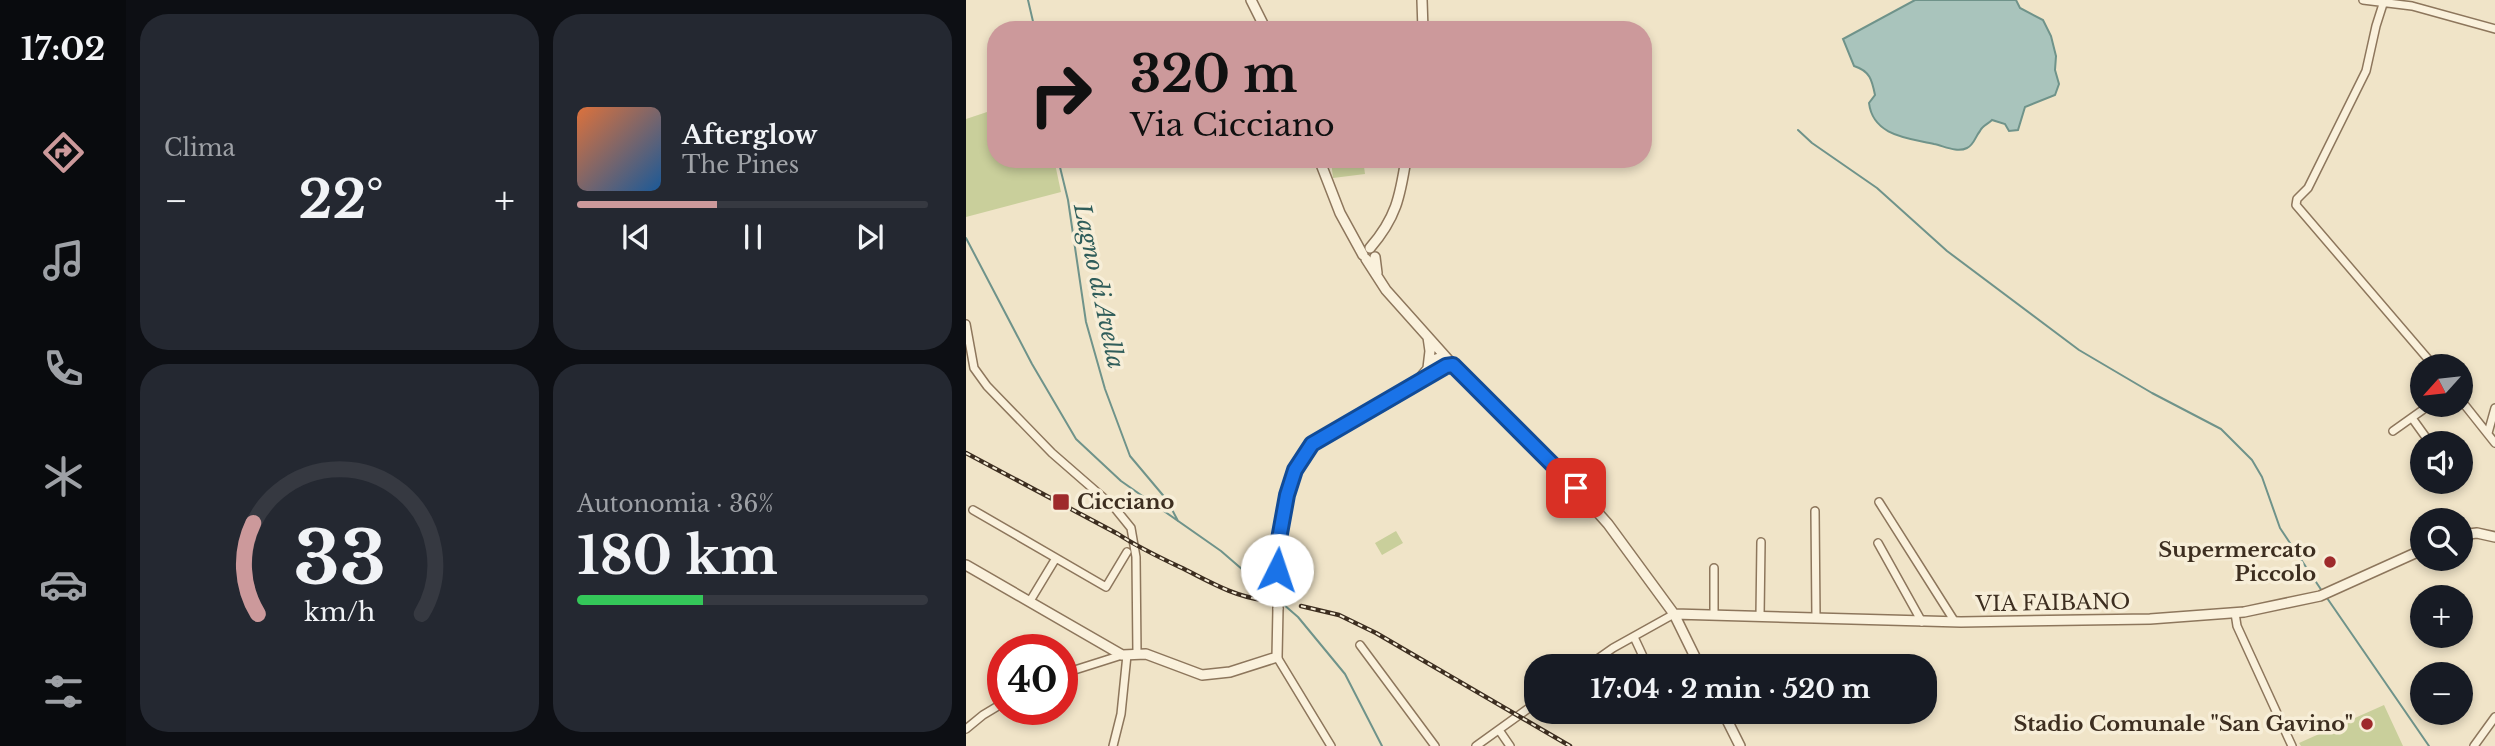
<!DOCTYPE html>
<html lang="it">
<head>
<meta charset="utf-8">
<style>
	:root { --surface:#171b24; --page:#242831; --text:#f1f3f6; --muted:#9ea1a6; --line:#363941; --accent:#cc999b }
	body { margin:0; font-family:"Libre Baskerville",serif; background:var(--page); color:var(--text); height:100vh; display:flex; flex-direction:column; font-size:26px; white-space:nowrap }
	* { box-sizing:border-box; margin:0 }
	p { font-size:23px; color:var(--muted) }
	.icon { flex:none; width:38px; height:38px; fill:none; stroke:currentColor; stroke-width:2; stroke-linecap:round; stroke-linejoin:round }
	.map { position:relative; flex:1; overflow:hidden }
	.details { display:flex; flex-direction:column; gap:14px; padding:14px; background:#0d0f14; width:840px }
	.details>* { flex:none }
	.guide { position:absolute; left:21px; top:21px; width:665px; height:147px; border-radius:28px; box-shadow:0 4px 10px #0003; background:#cc999b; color:#111; overflow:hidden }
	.needle { width:46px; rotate:243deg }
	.controls { position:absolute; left:1444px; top:354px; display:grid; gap:14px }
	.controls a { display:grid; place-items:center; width:63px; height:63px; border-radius:50%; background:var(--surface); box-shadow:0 4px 10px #0003; font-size:35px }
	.speed { position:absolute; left:21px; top:634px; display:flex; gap:14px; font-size:35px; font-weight:700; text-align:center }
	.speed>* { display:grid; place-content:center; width:91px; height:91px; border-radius:50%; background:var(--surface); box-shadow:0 4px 10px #0003; line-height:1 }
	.speed .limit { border:10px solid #d22; background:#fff; color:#111 }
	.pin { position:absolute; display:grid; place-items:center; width:60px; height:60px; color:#fff; margin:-30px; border-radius:14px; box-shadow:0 4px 10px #0006 }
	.me { position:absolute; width:77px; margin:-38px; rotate:4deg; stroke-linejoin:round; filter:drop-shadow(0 0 5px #0008) }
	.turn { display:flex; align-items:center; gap:24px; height:147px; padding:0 28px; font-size:32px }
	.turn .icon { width:91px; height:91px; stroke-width:2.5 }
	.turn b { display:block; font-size:49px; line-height:60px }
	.big { font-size:52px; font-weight:800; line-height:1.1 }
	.details .widget { flex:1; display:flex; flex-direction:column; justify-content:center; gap:10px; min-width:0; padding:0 24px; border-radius:28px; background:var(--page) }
	.details .dial { align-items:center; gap:0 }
	.dial svg { height:182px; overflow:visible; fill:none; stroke:var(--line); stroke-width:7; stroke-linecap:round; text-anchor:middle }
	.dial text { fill:var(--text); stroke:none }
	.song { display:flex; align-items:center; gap:21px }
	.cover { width:84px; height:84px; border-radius:10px; background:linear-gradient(135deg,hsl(20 70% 55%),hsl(210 70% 35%)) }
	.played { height:7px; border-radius:4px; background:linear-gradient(90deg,var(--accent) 40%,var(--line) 40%) }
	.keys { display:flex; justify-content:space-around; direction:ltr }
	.heat { display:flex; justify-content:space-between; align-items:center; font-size:38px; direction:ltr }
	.charge { height:10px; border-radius:5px; background:linear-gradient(90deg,#34c759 36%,var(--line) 0) }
	.details .tiles { flex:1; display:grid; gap:14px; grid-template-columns:repeat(2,1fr) }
	.trip { position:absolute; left:558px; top:654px; width:413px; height:70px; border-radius:28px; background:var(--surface); box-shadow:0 4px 10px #0003; font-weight:800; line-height:70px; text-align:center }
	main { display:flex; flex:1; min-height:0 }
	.tabs { display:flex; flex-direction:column; width:126px; justify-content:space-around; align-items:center; background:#090b0e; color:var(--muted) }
	.tabs .icon { width:49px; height:49px }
	.tabs .current { color:var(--accent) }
	.tabs b { font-size:32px; color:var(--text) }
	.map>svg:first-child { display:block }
</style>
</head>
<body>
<main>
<nav class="tabs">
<b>17:02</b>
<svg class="icon current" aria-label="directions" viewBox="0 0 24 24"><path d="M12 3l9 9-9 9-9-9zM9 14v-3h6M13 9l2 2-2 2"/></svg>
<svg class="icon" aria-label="music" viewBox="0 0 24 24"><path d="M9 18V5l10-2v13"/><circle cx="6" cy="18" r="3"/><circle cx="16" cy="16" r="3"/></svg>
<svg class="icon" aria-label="phone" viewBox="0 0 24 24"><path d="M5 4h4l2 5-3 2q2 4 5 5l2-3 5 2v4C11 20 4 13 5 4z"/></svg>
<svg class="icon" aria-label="climate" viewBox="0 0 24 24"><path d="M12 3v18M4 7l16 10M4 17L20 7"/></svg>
<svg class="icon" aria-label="car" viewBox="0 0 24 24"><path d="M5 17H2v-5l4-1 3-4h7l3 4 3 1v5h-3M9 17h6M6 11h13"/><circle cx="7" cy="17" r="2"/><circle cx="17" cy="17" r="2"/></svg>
<svg class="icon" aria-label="filters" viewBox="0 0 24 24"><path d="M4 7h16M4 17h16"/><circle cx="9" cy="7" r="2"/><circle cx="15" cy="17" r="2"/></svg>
</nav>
<section class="details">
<div class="tiles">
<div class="widget"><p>Clima</p>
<div class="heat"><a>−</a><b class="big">22°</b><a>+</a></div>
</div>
<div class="widget">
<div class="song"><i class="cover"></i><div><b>Afterglow</b><p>The Pines</p></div></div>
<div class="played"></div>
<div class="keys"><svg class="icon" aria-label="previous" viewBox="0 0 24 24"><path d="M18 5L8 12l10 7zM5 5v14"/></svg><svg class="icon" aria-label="pause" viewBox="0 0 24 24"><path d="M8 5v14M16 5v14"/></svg><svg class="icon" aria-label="next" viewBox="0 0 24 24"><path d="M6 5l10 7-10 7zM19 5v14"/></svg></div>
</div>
<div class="widget dial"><svg viewBox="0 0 100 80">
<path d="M14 69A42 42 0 1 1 86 69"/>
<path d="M14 69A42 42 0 0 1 12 29" stroke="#cc999b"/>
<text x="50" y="56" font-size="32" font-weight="700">33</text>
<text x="50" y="72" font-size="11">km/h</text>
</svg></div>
<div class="widget"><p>Autonomia · 36%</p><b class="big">180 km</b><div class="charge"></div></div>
</div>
</section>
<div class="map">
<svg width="1529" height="746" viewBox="0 0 1529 746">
	<rect width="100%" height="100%" fill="#f0e4c8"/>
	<path fill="#c9cf9b" d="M 30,109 L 30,159 L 88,159 L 95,192 L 0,217 L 0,119 Z
		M 397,159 L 399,174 L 367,178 L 365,161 Z
		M 430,531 L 437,543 L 416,555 L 409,543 Z
		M 1418,705 L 1437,746 L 1335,746 L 1333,743 Z"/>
	<path fill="#a9c4bc" stroke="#6f938a" stroke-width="2" d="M 949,0 L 1050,0 L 1054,8 L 1077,20 L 1085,36 L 1090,56 L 1089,70 L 1093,84 L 1089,95 L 1059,107 L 1052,130 L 1043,131 L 1039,124 L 1026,120 C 1022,124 1016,126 1014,131 C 1009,137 1008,145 1001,148 C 991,153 978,146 968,144 C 942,138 907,136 903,103 L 909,95 C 906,80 904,71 888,66 L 877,39 Z"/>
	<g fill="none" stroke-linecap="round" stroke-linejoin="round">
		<path stroke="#6f938a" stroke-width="2" d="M 62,0 L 69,30
			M 832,130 L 846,143 L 911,188 L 981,251 L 1113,350 L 1186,393 L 1255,429 L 1286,460 L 1296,477 L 1314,528 L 1356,591
			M 92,159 L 102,200 L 120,322 L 139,389 L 164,456 L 201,500 L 212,521
			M 0,238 L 66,364 L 110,439 L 155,481 L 255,551 L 307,596
			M 1361,598 L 1463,746
			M 317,604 L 332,617 L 379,674 L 416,746"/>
		<defs>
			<path id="minor" d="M 1397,0 L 1446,6 L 1529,29
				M 1422,0 L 1417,4 L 1410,26 L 1400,71 L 1342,188 L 1331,199 L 1330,205 L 1468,366
				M 0,324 L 8,368 L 21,386 L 86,453 L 148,507 L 165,528 L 170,557 L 171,654
				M 1494,399 L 1529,443
				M 1446,418 L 1464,443
				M 1427,431 L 1465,404
				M 1522,433 L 1529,408
				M 913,502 L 989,622
				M 7,510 L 140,587 L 161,552
				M 849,511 L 850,618
				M 912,543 L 956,622
				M 64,601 L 90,558
				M 1269,613 L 1271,626 L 1326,746
				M 748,615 L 748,568
				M 794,616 L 795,542
				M 668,637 L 682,667
				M 394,645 L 469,746
				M 311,657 L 365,746
				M 620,667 L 647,648 L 708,614
				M 96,674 L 156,655
				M 0,729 L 17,715 L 37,703
				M 533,730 L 544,746
				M 147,746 L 155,714 L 161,655
				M 510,746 L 570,703
				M 1508,746 L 1529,717"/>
			<path id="tertiary" d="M 285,0 L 300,30
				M 456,0 L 457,30
				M 353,159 L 374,213 L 397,255
				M 404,248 C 430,218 434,197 440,159
				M 409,257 L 411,273
				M 400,259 L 420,290 L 487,365 L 610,488 L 642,524 L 708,614 L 734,667
				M 462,368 L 464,351 L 462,337
				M 455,377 L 470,359 L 479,356
				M 1494,535 L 1511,533 L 1529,537
				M 0,565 L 156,655 L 180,654 L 236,675 L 264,672 L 311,657 L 312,608
				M 312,590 C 311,541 314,484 346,444 C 372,429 472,382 479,356
				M 708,614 L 995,622 L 1184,619 L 1278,612 L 1354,596 L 1456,550
				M 757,712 L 774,746"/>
		</defs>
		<use href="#minor" stroke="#8d765c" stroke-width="10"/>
		<use href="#tertiary" stroke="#8d765c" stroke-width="12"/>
		<use href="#minor" stroke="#faf1dc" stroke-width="7"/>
		<use href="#tertiary" stroke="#faf1dc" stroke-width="9"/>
		<defs>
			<path id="rail" d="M 0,453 L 152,534 C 173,548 197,559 220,570 C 246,583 268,596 297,600
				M 335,606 L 373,615 L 410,633 L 604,746"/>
		</defs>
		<use href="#rail" stroke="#3d2e20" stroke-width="4.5"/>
		<use href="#rail" stroke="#f7eed8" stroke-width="2" stroke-dasharray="5" stroke-linecap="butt"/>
		<defs>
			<path id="tertiary-bridge" d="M 312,590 L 312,608"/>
		</defs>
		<use href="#tertiary-bridge" stroke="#8d765c" stroke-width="12" stroke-linecap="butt"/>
		<use href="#tertiary-bridge" stroke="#faf1dc" stroke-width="9"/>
	</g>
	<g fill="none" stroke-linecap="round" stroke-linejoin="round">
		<defs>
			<path id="route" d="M 311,570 L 311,550 L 321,495 L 329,470 L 346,444 L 480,366 L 487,365 L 610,488"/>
		</defs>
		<use href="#route" stroke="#114b97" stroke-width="18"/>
		<use href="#route" stroke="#1a73e8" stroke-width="12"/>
	</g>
	<g fill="#9e2a2b" stroke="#f7eed8" stroke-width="2.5">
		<rect x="86" y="493" width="18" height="18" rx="3.5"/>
		<circle cx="1364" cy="562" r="7"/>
		<circle cx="1401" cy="724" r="7"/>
	</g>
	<g text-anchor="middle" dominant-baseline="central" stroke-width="7" stroke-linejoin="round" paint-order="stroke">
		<g font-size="21" font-weight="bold" fill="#3d2e20" stroke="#f7eed8" text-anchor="end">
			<text x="111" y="502" text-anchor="start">Cicciano</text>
			<text x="1350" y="550">Supermercato<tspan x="1350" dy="24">Piccolo</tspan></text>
			<text x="1387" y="724">Stadio Comunale "San Gavino"</text>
		</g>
		<g font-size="21" fill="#3d2e20" stroke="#f7eed8">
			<text transform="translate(1087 603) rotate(-1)">VIA FAIBANO</text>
		</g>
		<g font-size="23" font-style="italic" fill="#2f5d5a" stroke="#f7eed8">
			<text transform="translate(133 286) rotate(78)">Lagno di Avella</text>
		</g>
	</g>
</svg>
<div class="controls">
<a><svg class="needle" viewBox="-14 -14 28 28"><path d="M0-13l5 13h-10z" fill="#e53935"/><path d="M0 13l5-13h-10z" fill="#9ea1a6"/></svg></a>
<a><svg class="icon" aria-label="sound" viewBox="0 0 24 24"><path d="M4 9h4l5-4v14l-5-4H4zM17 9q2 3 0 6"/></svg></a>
<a><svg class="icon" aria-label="search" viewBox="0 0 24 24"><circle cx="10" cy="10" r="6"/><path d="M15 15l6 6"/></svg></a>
<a>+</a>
<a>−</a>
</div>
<div class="speed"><div class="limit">40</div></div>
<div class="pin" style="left:610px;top:488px;background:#d93025"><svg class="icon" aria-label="arrive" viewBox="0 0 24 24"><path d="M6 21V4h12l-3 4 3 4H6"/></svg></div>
<svg class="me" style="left:311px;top:570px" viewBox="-20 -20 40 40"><circle r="19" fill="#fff"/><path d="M0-13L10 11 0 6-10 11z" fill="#1a73e8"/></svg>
<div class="trip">17:04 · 2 min · 520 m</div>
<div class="guide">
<div class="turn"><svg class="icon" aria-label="right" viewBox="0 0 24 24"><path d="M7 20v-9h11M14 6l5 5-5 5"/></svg><div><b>320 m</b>Via Cicciano</div></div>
</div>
</div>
</main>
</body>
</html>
